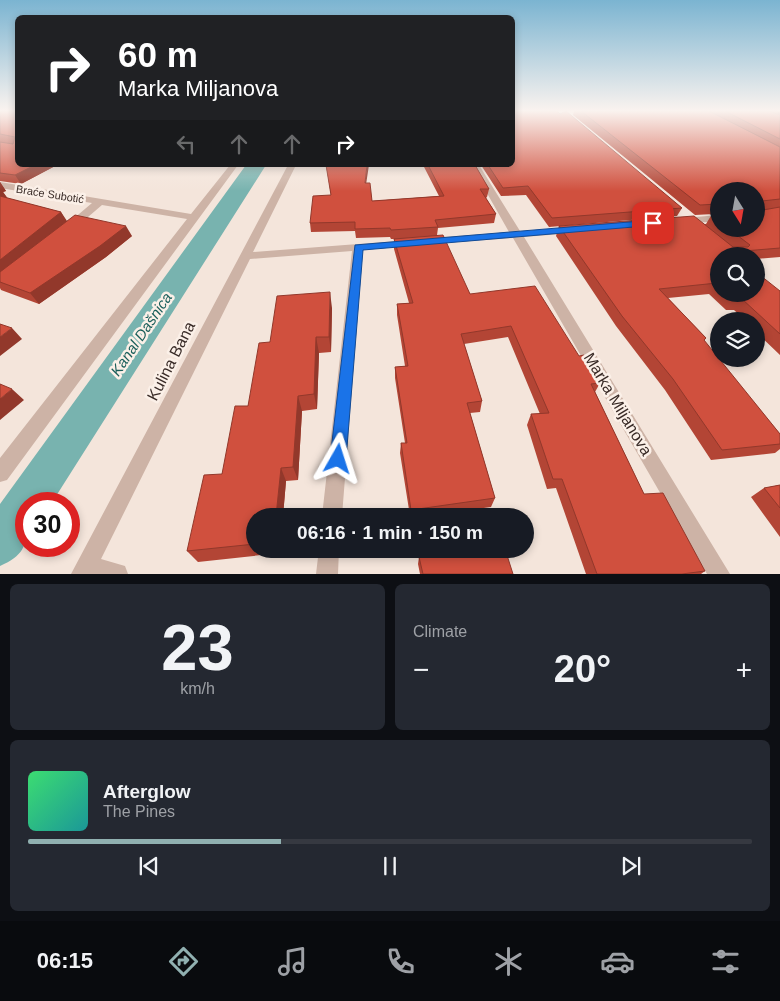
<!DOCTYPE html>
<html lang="en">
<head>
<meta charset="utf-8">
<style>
	:root { --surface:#171b24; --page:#242831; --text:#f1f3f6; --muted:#9ea1a6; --line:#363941; --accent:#90b0b0 }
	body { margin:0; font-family:Helvetica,sans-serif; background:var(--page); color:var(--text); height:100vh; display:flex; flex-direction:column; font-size:19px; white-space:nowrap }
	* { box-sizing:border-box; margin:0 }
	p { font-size:16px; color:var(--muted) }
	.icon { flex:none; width:28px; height:28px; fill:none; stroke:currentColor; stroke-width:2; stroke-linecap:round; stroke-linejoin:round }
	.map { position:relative; height:574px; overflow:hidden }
	.panel { display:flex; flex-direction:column; gap:10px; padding:10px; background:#0d0f14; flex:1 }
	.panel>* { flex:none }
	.banner { position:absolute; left:15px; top:15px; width:500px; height:152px; border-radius:8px; box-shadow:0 2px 8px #0003; background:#202124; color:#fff; overflow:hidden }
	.needle { width:32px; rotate:169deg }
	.controls { position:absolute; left:710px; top:182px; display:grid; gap:10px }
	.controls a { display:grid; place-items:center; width:55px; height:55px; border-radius:50%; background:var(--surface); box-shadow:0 2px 8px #0003; font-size:25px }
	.speed { position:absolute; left:15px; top:492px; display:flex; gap:10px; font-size:25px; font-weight:700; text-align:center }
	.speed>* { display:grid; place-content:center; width:65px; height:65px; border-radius:50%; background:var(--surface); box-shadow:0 2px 8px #0003; line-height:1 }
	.speed .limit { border:8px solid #d22; background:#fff; color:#111 }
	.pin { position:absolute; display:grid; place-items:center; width:42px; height:42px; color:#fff; margin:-21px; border-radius:10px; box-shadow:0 2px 8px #0006 }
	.me { position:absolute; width:55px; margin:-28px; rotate:6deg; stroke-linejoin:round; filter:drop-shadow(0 0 4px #0008) }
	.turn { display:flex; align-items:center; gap:18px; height:105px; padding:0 20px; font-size:22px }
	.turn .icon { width:65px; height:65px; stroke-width:2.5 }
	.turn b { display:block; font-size:35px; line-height:42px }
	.lanes { display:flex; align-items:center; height:48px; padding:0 20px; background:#0003; justify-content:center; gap:25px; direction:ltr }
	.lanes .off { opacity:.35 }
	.big { font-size:38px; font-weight:600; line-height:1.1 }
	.panel .card { flex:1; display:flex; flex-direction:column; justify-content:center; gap:8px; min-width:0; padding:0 18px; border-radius:8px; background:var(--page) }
	.panel .dial { align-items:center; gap:0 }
	.dial b { font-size:65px; line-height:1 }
	.song { display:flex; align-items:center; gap:15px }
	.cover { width:60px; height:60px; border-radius:8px; background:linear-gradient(135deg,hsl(140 70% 55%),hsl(180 70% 35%)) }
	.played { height:5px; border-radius:2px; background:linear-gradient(90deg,var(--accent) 35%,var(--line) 35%) }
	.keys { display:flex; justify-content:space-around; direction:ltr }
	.heat { display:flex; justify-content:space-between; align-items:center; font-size:28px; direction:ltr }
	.panel .tiles { flex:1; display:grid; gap:10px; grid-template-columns:1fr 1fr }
	.card:last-child { grid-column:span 2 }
	.trip { position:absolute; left:246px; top:508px; width:288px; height:50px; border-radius:25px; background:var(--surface); box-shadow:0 2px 8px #0003; font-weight:600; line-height:50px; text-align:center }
	.tabs { display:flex; height:80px; justify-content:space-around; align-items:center; background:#090b0e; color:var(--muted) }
	.tabs .icon { width:35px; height:35px }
	.tabs .active { color:var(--accent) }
	.tabs b { font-size:22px; color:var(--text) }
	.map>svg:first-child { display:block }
</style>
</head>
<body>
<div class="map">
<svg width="780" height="574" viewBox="0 0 780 574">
	<rect width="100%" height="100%" fill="#f4e5db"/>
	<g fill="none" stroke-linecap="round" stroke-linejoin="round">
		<path fill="#78b3af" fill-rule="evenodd" d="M 246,165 L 266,165 L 51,504 L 26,504 C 26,535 33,552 0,566 L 0,504 Z"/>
		<path fill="#cdb3a6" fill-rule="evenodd" d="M 230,165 L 238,165 L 7,480 L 0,482 L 0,458 L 187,219 L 102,205 L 74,229 L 70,230 L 65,227 L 66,225 L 92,203 L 0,188 L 0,182 L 191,214 Z
			M 288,165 L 296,165 L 253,252 L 410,240 L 416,243 L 410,246 L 363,250 L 342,516 L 322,516 L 352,251 L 250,259 L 101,559 L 125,566 L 128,574 L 71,574 Z
			M 471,165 L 479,165 L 520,231 L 574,227 L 579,230 L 574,233 L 524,237 L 730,574 L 707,574 L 513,238 L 430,244 L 424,241 L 430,238 L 509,232 Z
			M 719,215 L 719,221 L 684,224 L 679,221 L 684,218 Z
			M 319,549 L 339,549 L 338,574 L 316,574 Z"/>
	</g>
	<path fill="#b34535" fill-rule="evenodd" d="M 0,111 L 18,111 L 18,165 L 57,165 L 21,184 L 0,181 Z
		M 574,111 L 780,111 L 780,115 L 779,115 L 780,115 L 780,257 L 756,259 L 756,256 L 719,256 L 719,294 L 756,294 L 780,291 L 780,355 L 756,332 L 756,321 L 746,321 L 734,310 L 726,310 L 709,294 L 668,298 L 706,338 L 704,341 L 780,434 L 780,449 L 775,453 L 711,460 L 665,390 L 616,326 L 556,236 L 559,226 L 706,224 L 712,214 L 713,214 L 695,215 L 573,115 ZM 719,191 L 756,229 L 719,229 Z
		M 560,114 L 682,208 L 677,216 L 549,227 L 526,195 L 501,196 L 481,165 L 512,165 Z
		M 326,165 L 366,183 L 372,201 L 439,196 L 423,165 L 475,165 L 489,189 L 487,197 L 486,198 L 496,214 L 494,223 L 438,228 L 437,235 L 470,294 L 579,356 L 600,383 L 595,392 L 644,494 L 705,571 L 701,574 L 586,574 L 556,488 L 547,489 L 527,425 L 531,414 L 540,414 L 508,337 L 464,344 L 482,401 L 480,412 L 470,413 L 495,498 L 491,507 L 426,516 L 410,516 L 400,453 L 401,443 L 405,443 L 395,378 L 395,367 L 405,366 L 397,315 L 397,304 L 409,303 L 394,249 L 394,239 L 391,239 L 390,237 L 356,238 L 355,231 L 311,232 L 310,223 L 331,195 Z
		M 0,182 L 6,191 L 3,192 L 7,198 L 61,212 L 66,221 L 132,236 L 106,257 L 39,304 L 1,290 L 0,288 Z
		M 332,308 L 331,352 L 319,353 L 317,409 L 302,411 L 298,480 L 286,481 L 283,516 L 255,516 L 255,549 L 280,549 L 280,553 L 198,562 L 187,551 L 222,474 L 248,406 L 270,342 Z
		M 780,485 L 780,537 L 751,497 L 764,488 Z
		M 419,557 L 513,574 L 420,574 L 418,564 Z"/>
	<path fill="#92382b" d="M 779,111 L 780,111 L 780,115 L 776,115 Z
		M 35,165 L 57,165 L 21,184 L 15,175 Z
		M 367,165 L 369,165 L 365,191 L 365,183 Z
		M 0,182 L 6,191 L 3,192 L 9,200 L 0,201 Z
		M 61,212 L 67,221 L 0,276 L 0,260 Z
		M 126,226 L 132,236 L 106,257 L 39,304 L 30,293 Z
		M 330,292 L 332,308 L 331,352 L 329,337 Z
		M 12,328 L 22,339 L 0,356 L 0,337 Z
		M 316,337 L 319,353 L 317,409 L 314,394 Z
		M 12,389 L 24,400 L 0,420 L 0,399 Z
		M 298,396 L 302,411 L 298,480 L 293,467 Z
		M 281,468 L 286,481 L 283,516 L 276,516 Z"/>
	<path fill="#d0503e" stroke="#92382b" d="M 0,111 L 18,111 L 18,165 L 35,165 L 15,175 L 0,173 L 0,142 L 13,144 L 15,137 L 0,134 Z
		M 512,111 L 557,111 L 560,114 L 566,111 L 682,208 L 552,218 L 528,186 L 503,188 L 488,165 L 512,165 Z
		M 581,111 L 709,111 L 780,147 L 780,199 L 762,201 L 763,210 L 780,207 L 780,248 L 732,252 L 737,256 L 719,256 L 719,285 L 717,283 L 659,289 L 706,338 L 704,340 L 780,434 L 780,444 L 722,450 L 673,379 L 622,316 L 559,226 L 694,216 L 733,247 L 748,247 L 750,245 L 729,229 L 756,229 L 756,191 L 719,191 L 719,204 L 700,205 Z
		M 725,111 L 769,111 L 780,115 L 780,139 Z
		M 326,165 L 367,165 L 365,183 L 370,183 L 372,201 L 444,196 L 428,165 L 475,165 L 489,189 L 480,189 L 496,214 L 435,220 L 438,227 L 391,230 L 390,228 L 355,229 L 355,222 L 310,223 L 313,196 L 331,195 Z
		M 0,196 L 61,212 L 0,260 Z
		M 719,213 L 719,220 L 712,214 Z
		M 75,215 L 126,226 L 100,246 L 30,293 L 0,282 L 0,272 Z
		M 443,235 L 470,294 L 535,286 L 579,356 L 584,355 L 600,383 L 591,384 L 644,494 L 663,493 L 705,571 L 682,574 L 597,574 L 562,479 L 553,479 L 531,414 L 549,413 L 511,326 L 461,334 L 482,401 L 467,403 L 495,498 L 411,510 L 401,443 L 407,443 L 395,367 L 408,366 L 397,304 L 413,303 L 394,239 Z
		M 756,272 L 780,291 L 780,334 L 742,299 L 735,300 L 728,294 L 756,294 Z
		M 330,292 L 329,337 L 316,337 L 314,394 L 298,396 L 293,467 L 281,468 L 276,516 L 255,516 L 255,544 L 187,551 L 204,475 L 222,474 L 235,406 L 248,406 L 259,343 L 270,342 L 277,296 Z
		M 0,324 L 12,328 L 0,337 Z
		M 0,384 L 12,389 L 0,399 Z
		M 780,485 L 780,508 L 764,488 Z
		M 460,549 L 505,549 L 513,574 L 423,574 L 419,557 Z"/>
	<linearGradient id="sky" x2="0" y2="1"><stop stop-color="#7bb4d1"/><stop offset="0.58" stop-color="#faf3ef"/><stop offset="1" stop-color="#faf3ef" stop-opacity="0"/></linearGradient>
	<rect width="780" height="191" fill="url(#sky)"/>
	<path fill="#1a73e8" stroke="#114b97" d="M 653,220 L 658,223 L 657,225 L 363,250 L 346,459 L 344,464 L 338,467 L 332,464 L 330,459 L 355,245 Z"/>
	<g text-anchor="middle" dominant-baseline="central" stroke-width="5" stroke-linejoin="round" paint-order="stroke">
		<g font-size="11" fill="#392b27" stroke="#fbf0e8">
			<text transform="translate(50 194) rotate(9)">Braće Subotić</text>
		</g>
		<g font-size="15" font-style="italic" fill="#195e5a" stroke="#fbf0e8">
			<text transform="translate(141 334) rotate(-56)">Kanal Dašnica</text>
		</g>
		<g font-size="16" fill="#392b27" stroke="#fbf0e8">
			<text transform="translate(171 361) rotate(-63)">Kulina Bana</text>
			<text transform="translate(618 404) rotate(59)">Marka Miljanova</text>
		</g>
	</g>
</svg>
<div class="controls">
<a><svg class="needle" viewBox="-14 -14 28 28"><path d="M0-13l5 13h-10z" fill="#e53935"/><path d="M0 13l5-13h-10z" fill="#9ea1a6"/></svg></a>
<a><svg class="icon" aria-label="search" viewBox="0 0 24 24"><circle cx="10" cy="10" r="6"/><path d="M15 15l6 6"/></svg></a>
<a><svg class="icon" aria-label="layers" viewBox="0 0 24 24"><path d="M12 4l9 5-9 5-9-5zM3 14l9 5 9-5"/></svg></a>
</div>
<div class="speed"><div class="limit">30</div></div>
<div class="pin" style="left:653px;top:223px;background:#d93025"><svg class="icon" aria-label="arrive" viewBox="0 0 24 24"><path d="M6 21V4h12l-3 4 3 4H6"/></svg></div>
<svg class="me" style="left:338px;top:459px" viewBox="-20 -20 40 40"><path d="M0-17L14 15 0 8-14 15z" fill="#1a73e8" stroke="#fff" stroke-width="4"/></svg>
<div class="trip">06:16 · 1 min · 150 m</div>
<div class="banner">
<div class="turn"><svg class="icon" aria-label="right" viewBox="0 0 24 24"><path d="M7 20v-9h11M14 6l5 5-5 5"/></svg><div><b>60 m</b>Marka Miljanova</div></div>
<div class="lanes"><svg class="icon off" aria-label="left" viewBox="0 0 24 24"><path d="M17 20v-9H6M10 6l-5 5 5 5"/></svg><svg class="icon off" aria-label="ahead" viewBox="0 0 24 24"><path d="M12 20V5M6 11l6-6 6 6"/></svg><svg class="icon off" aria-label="ahead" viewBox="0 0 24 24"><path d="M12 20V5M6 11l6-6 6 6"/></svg><svg class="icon" aria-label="right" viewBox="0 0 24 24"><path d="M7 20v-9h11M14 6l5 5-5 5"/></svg></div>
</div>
</div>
<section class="panel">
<div class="tiles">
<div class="card dial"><b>23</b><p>km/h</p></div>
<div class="card"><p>Climate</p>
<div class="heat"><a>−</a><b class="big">20°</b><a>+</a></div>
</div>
<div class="card">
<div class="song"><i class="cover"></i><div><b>Afterglow</b><p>The Pines</p></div></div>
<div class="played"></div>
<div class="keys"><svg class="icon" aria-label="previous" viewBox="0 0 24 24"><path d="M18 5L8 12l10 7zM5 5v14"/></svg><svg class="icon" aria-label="pause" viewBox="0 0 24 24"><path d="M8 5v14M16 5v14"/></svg><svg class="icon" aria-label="next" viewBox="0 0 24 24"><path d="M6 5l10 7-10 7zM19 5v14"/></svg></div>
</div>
</div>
</section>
<nav class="tabs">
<b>06:15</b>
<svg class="icon active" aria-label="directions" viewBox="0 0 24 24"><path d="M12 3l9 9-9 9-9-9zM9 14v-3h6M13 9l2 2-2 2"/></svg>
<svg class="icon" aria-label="music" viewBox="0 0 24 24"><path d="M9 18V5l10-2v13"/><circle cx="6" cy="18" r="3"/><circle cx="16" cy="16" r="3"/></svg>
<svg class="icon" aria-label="phone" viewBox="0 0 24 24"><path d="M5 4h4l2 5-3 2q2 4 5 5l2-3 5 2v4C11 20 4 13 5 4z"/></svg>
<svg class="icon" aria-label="climate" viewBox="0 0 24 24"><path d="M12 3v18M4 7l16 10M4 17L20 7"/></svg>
<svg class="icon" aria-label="car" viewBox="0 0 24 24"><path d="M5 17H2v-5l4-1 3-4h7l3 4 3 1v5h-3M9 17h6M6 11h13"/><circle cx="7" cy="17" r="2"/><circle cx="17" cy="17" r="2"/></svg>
<svg class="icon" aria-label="filters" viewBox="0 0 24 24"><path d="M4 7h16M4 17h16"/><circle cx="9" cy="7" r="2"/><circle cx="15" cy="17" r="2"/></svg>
</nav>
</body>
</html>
